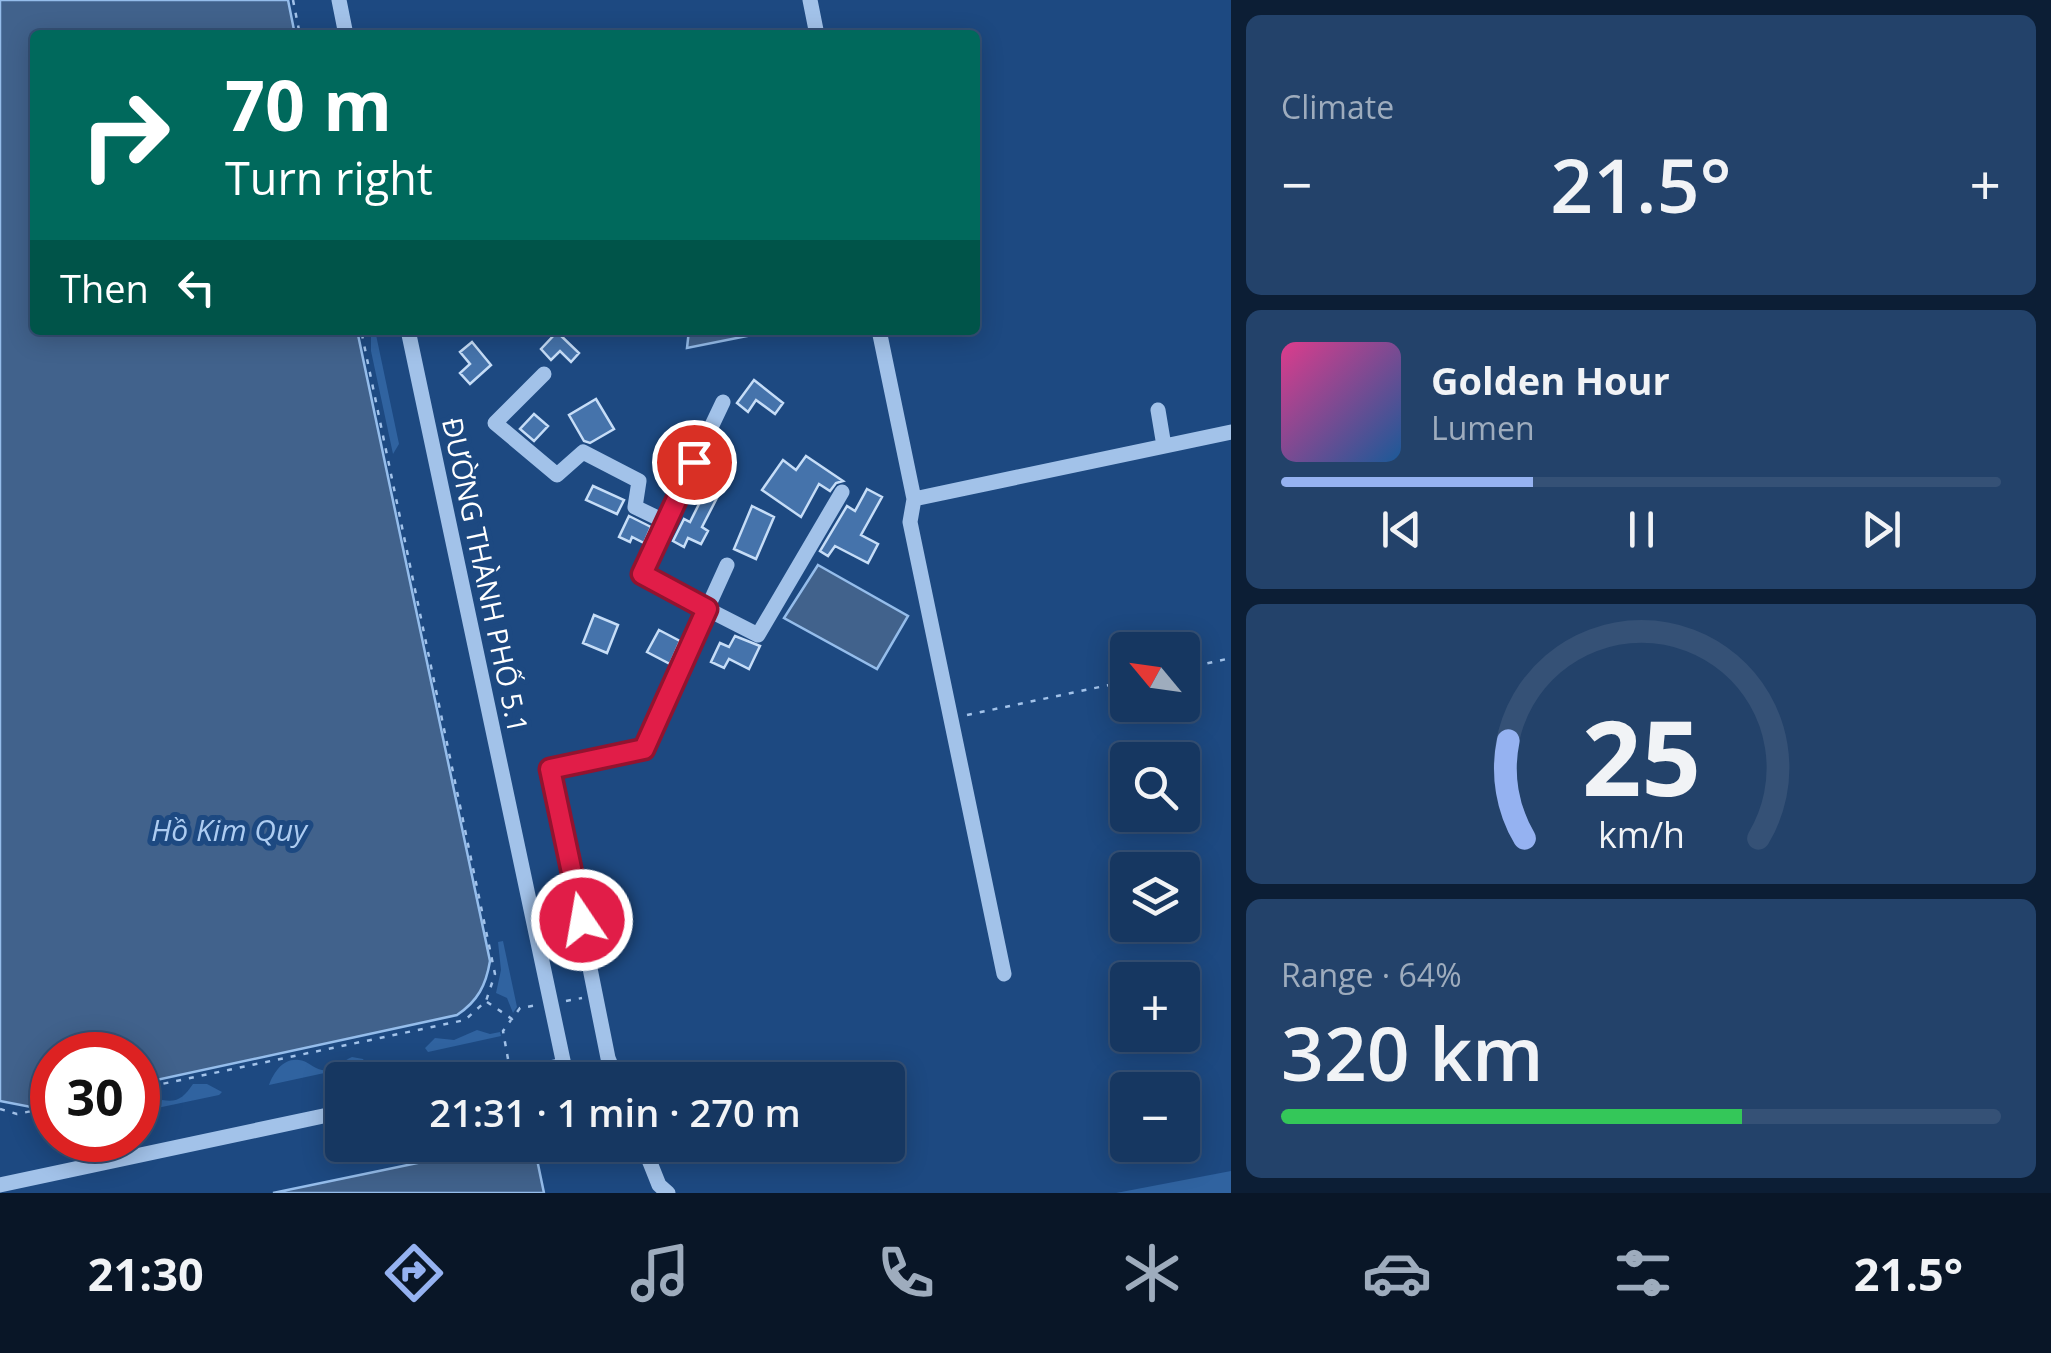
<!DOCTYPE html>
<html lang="en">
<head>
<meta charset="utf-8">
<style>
	:root { --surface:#163761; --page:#23426a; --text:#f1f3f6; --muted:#9eacbd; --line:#355176; --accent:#95b2f1 }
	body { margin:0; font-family:"Open Sans",sans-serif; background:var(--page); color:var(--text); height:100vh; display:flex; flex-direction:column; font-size:38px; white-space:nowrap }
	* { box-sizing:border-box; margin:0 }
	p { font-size:32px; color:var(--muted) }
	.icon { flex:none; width:55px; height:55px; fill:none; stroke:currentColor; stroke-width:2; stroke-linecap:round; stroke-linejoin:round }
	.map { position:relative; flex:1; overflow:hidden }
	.sheet { display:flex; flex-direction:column; gap:15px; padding:15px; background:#0c1e35; width:820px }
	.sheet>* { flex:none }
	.top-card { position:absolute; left:30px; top:30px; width:950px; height:305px; border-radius:10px; box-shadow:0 5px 25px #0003,0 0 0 2px var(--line); background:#00695c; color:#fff; overflow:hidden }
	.needle { width:65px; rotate:299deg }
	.buttons { position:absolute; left:1110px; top:632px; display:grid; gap:20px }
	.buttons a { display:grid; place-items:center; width:90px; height:90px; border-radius:10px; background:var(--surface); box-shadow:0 5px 25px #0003,0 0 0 2px var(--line); font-size:50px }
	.speed { position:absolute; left:30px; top:1032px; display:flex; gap:20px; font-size:50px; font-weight:700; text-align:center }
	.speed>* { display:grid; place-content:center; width:130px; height:130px; border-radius:50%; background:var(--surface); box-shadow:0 5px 25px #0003,0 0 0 2px var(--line); line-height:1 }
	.speed .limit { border:15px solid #d22; background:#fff; color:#111 }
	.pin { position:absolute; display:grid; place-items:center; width:85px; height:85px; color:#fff; margin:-42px; border:5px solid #fff; border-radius:50%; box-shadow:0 2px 10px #0007 }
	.me { position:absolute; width:110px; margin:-55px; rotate:348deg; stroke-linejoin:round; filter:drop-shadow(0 0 8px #0008) }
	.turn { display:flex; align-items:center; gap:35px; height:210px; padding:0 30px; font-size:45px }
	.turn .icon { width:130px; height:130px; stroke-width:2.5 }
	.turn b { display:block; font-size:70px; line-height:85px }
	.then { display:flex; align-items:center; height:95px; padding:0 30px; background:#0003; gap:20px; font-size:38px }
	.big { font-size:75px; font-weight:600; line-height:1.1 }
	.sheet .card { flex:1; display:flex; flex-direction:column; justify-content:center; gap:15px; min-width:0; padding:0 35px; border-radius:15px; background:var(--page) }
	.sheet .dial { align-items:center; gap:0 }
	.dial svg { height:260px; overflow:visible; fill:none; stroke:var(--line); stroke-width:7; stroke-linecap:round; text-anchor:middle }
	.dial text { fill:var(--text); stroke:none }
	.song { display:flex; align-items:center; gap:30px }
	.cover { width:120px; height:120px; border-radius:15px; background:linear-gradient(135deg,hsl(330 70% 55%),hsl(210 70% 35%)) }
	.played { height:10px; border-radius:5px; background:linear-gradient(90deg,var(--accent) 35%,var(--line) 35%) }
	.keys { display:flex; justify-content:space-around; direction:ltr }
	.heat { display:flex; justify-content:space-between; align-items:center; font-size:55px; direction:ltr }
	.charge { height:15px; border-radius:8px; background:linear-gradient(90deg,#34c759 64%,var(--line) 0) }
	.trip { position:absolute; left:325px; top:1062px; width:580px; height:100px; border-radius:10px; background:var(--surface); box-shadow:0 5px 25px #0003,0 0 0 2px var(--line); font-weight:600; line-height:100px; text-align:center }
	.dock { display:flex; height:160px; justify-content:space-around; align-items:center; background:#091627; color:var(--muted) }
	.dock .icon { width:70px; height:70px }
	.dock .active { color:var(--accent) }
	.dock b { font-size:45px; color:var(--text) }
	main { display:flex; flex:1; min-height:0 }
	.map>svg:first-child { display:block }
</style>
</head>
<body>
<main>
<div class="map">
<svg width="1231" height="1193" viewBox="0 0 1231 1193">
	<rect width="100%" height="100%" fill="#1d4981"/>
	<path fill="#3063a0" d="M 371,330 L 375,330 L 399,444 L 393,454 L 371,351 Z
		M 503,941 L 517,1007 L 513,1013 L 507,998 L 496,993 L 501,970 L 498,942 Z
		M 477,1030 L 490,1034 L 500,1032 L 501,1036 L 428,1052 L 425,1048 L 435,1038 L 454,1040 Z
		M 352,1057 L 363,1059 L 366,1064 L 269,1085 C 274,1072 283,1058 299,1060 C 307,1060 314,1069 322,1070 C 332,1072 343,1061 352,1057 Z
		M 193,1084 L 207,1084 L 222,1092 L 219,1095 L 138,1112 L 143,1106 L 154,1107 L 162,1100 C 178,1103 184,1097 193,1084 Z
		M 1231,1171 L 1231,1193 L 1116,1193 Z"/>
	<path fill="#41628c" stroke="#95bdeb" stroke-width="2.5" d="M 0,0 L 288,0 L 295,35 L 35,35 L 35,330 L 357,330 L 490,961 C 486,985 478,1001 457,1015 L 138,1084 L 138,1055 L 52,1055 L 52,1102 L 31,1107 L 0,1101 Z
		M 689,330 L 756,330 L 757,334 L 687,348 Z
		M 818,565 L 908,616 L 877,669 L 784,618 Z
		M 504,1145 L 534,1145 L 544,1193 L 273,1193 Z"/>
	<path fill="#4573ab" stroke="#c6ddf7" stroke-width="2.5" d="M 557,332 L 579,353 L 571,362 L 560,351 L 551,360 L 541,349 Z
		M 472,342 L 491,365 L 470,384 L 460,373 L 470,364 L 460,352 Z
		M 754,380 L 783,403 L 775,414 L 756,400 L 748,412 L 737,403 Z
		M 596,399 L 614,429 L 590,443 L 584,441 L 569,415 Z
		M 534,414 L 548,426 L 534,441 L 520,429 Z
		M 806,456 L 843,481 L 836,483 L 830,491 L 819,484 L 801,517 L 762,490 L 783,460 L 796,470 Z
		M 699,479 L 721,490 L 702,527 L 708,531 L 701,544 L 688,538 L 684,547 L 673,541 L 684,519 L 690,522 L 703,496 L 693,491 Z
		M 593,486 L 624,500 L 617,514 L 586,500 Z
		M 867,489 L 882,497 L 861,535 L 878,544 L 868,563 L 835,546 L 828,556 L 820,551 L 847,506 L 855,511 Z
		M 752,506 L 774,517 L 756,559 L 734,549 Z
		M 629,516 L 651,527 L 644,543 L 632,537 L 630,542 L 619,537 Z
		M 594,615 L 618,625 L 607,653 L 583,643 Z
		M 659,630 L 680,641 L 670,664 L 647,652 Z
		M 735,636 L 760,646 L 749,669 L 729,659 L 724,668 L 711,662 L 720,643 L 729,647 Z"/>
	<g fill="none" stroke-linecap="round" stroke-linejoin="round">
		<path stroke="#a2c2e9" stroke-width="2.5" stroke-dasharray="5 8" stroke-linecap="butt" d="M 293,0 L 300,35
			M 1182,669 L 1231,658
			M 967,715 L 1128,681
			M 566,1001 L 582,998
			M 487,1002 L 512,1019 L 520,1008 L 538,1005
			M 508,1059 L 503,1031 L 511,1020
			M 138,1089 L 465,1020 L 486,1001 L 495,974 L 361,330
			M 0,1109 L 17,1114 L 52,1107"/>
		<path stroke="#a2c2e9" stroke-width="15" d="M 339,0 L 346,35
			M 810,0 L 817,35
			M 408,330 L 564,1065 L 491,1080
			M 879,330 L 914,499 L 910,522 L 1004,974
			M 544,374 L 495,423 L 557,475 L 583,452 L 639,481 L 635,507 L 666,522 L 642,574 L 707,609 L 644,749 L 550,769 L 608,1058 L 617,1080
			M 1158,410 L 1164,446
			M 914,499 L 1231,432
			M 666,522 L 723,402
			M 727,565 L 707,609 L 758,635 L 842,492
			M 643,1145 L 659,1185 L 668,1193
			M 0,1185 L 342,1112"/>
	</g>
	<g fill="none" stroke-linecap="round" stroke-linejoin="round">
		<defs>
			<path id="route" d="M 582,920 L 550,769 L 644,749 L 707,609 L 642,574 L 694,462"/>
		</defs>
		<use href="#route" stroke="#92132f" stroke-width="25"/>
		<use href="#route" stroke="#e11d48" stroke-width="18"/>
	</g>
	<g text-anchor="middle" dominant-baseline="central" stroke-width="10" stroke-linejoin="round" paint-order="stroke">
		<g font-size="28" fill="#fff" stroke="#1d4981">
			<text transform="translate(486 575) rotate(78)">ĐƯỜNG THÀNH PHỐ 5.1</text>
		</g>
		<g font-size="30" font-style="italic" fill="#adccf1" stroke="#1d4981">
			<text x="229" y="829">Hồ Kim Quy</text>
		</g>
	</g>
</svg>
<div class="buttons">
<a><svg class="needle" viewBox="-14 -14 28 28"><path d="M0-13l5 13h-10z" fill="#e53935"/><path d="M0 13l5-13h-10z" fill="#9eacbd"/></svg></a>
<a><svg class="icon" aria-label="search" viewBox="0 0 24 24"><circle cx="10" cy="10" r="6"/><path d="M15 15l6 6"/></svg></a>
<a><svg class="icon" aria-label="layers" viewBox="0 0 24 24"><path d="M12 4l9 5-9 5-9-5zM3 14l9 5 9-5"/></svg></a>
<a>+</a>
<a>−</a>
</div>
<div class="speed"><div class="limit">30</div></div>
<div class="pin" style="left:694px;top:462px;background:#d93025"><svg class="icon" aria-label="arrive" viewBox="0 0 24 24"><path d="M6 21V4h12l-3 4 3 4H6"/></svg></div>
<svg class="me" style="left:582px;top:920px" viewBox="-20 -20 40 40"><circle r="17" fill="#e11d48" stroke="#fff" stroke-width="3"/><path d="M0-11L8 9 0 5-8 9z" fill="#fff"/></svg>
<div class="trip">21:31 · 1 min · 270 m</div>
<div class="top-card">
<div class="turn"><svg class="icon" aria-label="right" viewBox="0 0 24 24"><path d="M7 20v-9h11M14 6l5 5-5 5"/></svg><div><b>70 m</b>Turn right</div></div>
<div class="then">Then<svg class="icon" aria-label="left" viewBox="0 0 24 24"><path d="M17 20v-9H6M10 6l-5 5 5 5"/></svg></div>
</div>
</div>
<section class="sheet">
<div class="card"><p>Climate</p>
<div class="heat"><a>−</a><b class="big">21.5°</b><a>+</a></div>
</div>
<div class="card">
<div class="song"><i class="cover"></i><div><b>Golden Hour</b><p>Lumen</p></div></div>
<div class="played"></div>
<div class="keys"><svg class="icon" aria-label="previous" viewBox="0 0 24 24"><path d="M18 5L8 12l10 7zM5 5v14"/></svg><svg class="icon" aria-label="pause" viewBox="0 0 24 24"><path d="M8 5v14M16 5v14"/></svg><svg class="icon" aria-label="next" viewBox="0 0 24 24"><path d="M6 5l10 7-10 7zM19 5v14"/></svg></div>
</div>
<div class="card dial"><svg viewBox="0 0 100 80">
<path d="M14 69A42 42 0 1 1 86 69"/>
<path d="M14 69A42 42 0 0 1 9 39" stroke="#95b2f1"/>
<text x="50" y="56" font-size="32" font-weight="700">25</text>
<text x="50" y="72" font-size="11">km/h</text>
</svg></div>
<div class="card"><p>Range · 64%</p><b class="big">320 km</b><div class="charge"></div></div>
</section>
</main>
<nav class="dock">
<b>21:30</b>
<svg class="icon active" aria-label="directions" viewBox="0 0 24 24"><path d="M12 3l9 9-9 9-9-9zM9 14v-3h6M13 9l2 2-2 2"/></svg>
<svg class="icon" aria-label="music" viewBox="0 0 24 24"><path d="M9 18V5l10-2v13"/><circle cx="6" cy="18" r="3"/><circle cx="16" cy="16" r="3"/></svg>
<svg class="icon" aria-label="phone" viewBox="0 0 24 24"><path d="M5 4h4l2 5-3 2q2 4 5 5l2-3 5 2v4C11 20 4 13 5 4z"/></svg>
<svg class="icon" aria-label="climate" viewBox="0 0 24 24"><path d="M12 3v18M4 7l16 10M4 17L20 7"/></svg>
<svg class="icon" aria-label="car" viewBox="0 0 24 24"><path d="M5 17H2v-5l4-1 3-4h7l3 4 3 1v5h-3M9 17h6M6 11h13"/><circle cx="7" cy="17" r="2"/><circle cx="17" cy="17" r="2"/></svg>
<svg class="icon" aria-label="filters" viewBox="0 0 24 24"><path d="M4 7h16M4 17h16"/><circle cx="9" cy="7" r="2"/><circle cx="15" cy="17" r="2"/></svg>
<b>21.5°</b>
</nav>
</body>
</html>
